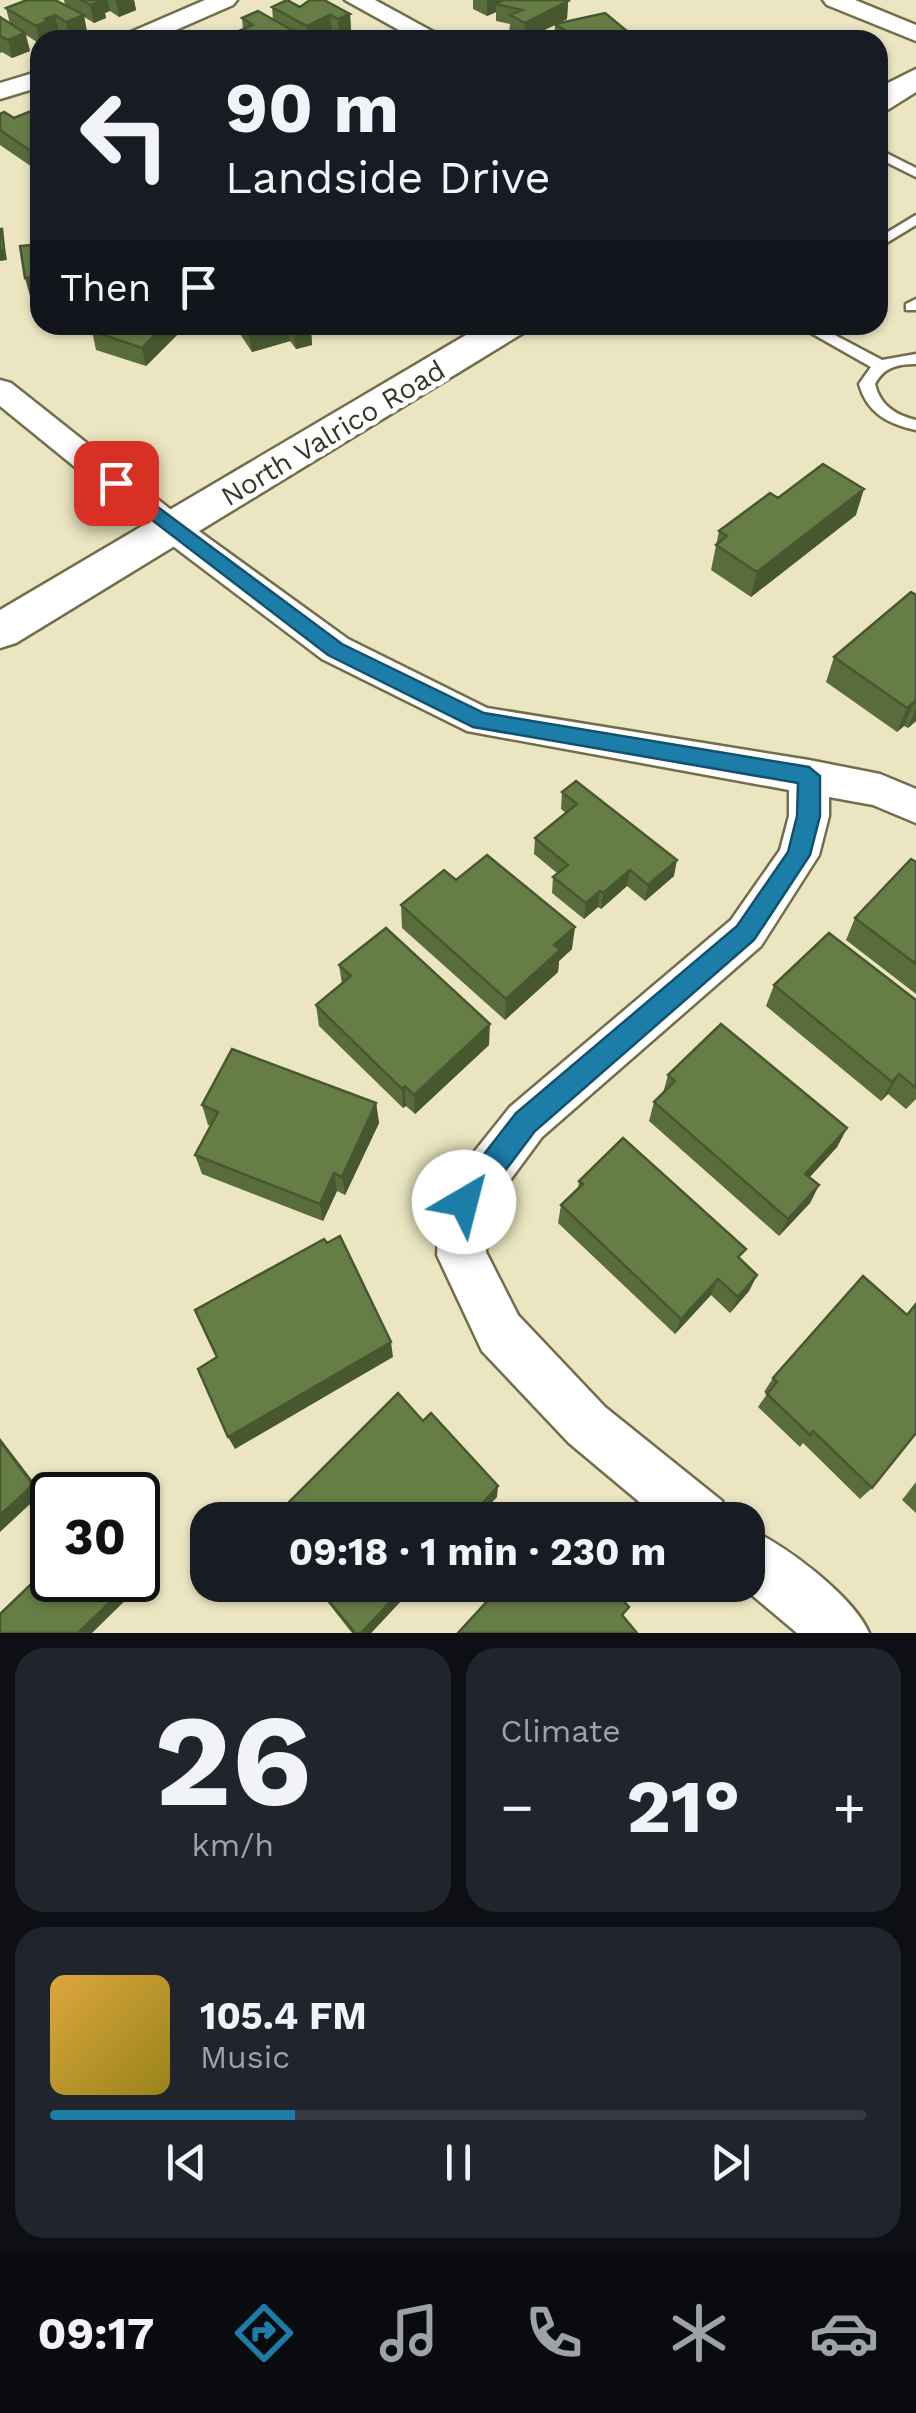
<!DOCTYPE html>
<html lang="en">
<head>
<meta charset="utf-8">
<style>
	:root { --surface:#171b24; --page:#20242c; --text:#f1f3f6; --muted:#9ea1a6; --line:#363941; --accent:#1c7da9 }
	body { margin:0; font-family:"Work Sans",sans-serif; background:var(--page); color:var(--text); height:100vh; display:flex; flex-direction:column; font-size:38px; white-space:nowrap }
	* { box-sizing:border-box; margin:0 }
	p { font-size:32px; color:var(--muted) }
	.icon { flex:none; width:55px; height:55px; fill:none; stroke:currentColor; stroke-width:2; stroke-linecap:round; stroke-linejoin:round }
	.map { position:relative; height:1633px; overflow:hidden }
	.panel { display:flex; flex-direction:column; gap:15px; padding:15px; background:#0d0f14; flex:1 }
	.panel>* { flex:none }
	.banner { position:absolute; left:30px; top:30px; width:858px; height:305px; border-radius:30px; box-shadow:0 2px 8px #0004; background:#171b24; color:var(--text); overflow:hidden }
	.speed { position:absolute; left:30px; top:1472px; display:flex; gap:20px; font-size:50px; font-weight:700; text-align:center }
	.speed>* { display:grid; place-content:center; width:130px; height:130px; border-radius:50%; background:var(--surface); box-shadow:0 2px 8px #0004; line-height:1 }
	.speed .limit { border:5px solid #111; border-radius:15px; background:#fff; color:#111 }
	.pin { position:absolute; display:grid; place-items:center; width:85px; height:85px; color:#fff; margin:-42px; border-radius:20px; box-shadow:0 5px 15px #0006 }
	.me { position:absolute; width:110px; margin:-55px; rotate:37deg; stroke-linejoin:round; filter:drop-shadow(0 0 8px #0008) }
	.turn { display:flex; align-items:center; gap:35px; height:210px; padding:0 30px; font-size:45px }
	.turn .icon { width:130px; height:130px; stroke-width:2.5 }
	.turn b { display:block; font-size:70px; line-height:85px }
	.then { display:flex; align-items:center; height:95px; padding:0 30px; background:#0003; gap:20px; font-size:38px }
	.big { font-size:75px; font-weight:700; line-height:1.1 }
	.panel .card { flex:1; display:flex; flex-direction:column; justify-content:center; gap:15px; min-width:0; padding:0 35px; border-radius:30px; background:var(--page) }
	.panel .dial { align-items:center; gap:0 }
	.dial b { font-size:130px; line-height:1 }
	.song { display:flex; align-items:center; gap:30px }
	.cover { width:120px; height:120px; border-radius:15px; background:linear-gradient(135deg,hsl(40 70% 55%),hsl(50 70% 35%)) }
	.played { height:10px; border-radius:5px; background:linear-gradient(90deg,var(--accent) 30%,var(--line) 30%) }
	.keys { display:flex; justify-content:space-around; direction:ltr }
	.heat { display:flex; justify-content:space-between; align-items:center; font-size:55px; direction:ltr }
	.panel .tiles { flex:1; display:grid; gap:15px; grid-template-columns:1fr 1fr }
	.card:last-child { grid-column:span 2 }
	.trip { position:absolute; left:190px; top:1502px; width:575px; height:100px; border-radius:30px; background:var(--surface); box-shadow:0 2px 8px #0004; font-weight:700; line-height:100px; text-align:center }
	.tabs { display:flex; height:160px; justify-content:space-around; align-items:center; background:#090b0e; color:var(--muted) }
	.tabs .icon { width:70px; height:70px }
	.tabs .selected { color:var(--accent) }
	.tabs b { font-size:45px; color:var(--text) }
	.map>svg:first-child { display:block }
</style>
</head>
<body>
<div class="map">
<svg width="916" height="1633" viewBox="0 0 916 1633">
	<rect width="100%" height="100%" fill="#ebe6c1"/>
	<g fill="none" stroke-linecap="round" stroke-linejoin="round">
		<defs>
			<path id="service" d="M 878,149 L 916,168 L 916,177 L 878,158 Z
				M 916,215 L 916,225 L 878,248 L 878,238 Z
				M 916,299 L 916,310 L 906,310 L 906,304 Z
				M 797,325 L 816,325 L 882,360 L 916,354 L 916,364 C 898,364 884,367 875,384 C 880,405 895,415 916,420 L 916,430 C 888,424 867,413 859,384 L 871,367 Z"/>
			<path id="minor" d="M 205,0 L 237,0 L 233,5 L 153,40 L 121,40 L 124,35 Z
				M 345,0 L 375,0 L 448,40 L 417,40 Z
				M 823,0 L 855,0 L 916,25 L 916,41 L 827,5 Z
				M 40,71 L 40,87 L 0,99 L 0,83 Z
				M 0,380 L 11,383 L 185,521 L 348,639 L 487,708 L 809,760 L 880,774 L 916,789 L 916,823 L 873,805 L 829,797 L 829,816 L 819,855 L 761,946 L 542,1137 L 488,1210 L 486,1252 L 518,1315 L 605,1407 L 722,1501 L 730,1520 L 661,1520 L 569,1443 L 482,1351 L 437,1255 L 440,1202 L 447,1186 L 510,1107 L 731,920 L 780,850 L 789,816 L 789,790 L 467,731 L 322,659 L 161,537 L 0,406 Z
				M 748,1529 C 784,1543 855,1598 869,1633 L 797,1633 L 740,1585 L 748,1585 Z"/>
			<path id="tertiary" d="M 916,69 L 916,92 L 889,109 L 878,112 L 878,88 Z
				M 483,325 L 529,325 L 523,333 L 16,643 L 0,648 L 0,610 Z"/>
		</defs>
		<use href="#service" stroke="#726e4c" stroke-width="5"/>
		<use href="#minor" stroke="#726e4c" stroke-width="5"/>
		<use href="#tertiary" stroke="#726e4c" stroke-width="5"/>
		<use href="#service" fill="#fff" fill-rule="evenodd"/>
		<use href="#minor" fill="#fff" fill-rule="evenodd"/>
		<use href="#tertiary" fill="#fff" fill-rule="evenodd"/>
	</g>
	<path fill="#586c3c" d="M 64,0 L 134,0 L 136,10 L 119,17 L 110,11 L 105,13 L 106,18 L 94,23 L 84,17 L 87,32 L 70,40 L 59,33 L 52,36 L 52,39 L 50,40 L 40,40 L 40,44 L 26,35 L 30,51 L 12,58 L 2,52 L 0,53 L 0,17 L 10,24 L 6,8 L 65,5 Z
		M 473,0 L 565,0 L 568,1 L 567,19 L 557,24 L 628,32 L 628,40 L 554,40 L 555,25 L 524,40 L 509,33 L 510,24 L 496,21 L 496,12 L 487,16 L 473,9 Z
		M 272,7 L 300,7 L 350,14 L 351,31 L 339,37 L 332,32 L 315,40 L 302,40 L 299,38 L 299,40 L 232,40 L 232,34 L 243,29 L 242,18 L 273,20 Z
		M 40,109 L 40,167 L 35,169 L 0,145 L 0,114 L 14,118 Z
		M 234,325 L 310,325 L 312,345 L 296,349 L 290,341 L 252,352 Z
		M 184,328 L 146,366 L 96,350 L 92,331 Z
		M 778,498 L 856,515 L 751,597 L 711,570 L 719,531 Z
		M 916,595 L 916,721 L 908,728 L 904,726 L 897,732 L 826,682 L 834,657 Z
		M 562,792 L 674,876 L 645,901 L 627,886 L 601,909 L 598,907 L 584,919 L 552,893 L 553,877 L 557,873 L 534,854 L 535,838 L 566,813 L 561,809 Z
		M 916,862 L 916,994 L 846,940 L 855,918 Z
		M 401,905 L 572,949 L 559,961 L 558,972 L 505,1020 L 402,928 Z
		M 339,965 L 489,1045 L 415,1114 L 406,1106 L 403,1108 L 319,1026 L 316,1005 L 342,984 Z
		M 774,985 L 916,1000 L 916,1099 L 906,1109 L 888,1094 L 881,1101 L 766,1006 Z
		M 668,1075 L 847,1128 L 837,1147 L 810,1177 L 819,1185 L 810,1203 L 779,1236 L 649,1121 L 654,1102 L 663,1093 Z
		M 376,1103 L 379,1123 L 345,1195 L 337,1191 L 323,1221 L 202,1174 L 195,1155 L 211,1126 L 208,1125 L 202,1105 Z
		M 579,1181 L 740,1260 L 757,1275 L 749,1291 L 730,1313 L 711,1295 L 675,1334 L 558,1223 L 561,1205 L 578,1189 Z
		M 773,1378 L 872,1488 L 860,1499 L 803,1443 L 800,1447 L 758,1407 L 767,1394 L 764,1392 Z
		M 916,1482 L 916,1513 L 902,1500 Z
		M 314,1585 L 416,1585 L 371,1633 L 352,1633 Z"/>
	<path fill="#475831" d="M 97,0 L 108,0 L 110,11 L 105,13 L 106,18 L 94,23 L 90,5 Z
		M 116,0 L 134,0 L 136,10 L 119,17 Z
		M 487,0 L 521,0 L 496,4 L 496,12 L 487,16 Z
		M 568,1 L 567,19 L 524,40 L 525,23 Z
		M 350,14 L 351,31 L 339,37 L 338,19 Z
		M 55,15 L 59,33 L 52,36 L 52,39 L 50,40 L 40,40 L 40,44 L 36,26 L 45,19 Z
		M 84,15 L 87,32 L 70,40 L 66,22 Z
		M 330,15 L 332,32 L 315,40 L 308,40 L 307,26 Z
		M 628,32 L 628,40 L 599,40 Z
		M 25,33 L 30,51 L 12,58 L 8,40 Z
		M 299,34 L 299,40 L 285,40 Z
		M 40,147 L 40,167 L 35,169 L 31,151 Z
		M 2,229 L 7,260 L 0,261 L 0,251 Z
		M 40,276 L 40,295 L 30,296 L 25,278 Z
		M 165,325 L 184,325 L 184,328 L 146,366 L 142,348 Z
		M 280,325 L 288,325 L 290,341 L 252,352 L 249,334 Z
		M 311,326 L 312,345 L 296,349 L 294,331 Z
		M 864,489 L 856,515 L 751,597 L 757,572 Z
		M 914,702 L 904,726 L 897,732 L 907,708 Z
		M 916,708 L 916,721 L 908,728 Z
		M 677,860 L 674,876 L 645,901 L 648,885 Z
		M 630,870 L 627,886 L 601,909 L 603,893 Z
		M 600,891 L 598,907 L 584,919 L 586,903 Z
		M 575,927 L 572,949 L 559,961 L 558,972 L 505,1020 L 506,999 L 554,945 Z
		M 490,1024 L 489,1045 L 415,1114 L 414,1095 Z
		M 899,1074 L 888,1094 L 881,1101 L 892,1082 Z
		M 405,1086 L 406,1106 L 403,1108 L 402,1089 Z
		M 376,1103 L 379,1123 L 345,1195 L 342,1177 Z
		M 847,1128 L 837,1147 L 796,1192 L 805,1174 Z
		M 334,1173 L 337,1191 L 323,1221 L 320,1204 Z
		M 819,1185 L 810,1203 L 779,1236 L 788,1219 Z
		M 757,1275 L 749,1291 L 730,1313 L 738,1297 Z
		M 718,1279 L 711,1295 L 675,1334 L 681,1319 Z
		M 391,1342 L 393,1357 L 235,1449 L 228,1437 Z
		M 0,1438 L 42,1493 L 0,1532 Z
		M 498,1486 L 497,1497 L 476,1520 L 467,1520 Z
		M 133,1580 L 135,1580 L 140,1586 L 92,1633 L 78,1633 Z
		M 406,1585 L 416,1585 L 371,1633 L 361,1633 Z"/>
	<path fill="#667e46" stroke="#475831" stroke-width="2.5" d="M 27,0 L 55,0 L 84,15 L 66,22 L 55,15 L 45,19 L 48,21 L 36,26 L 6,8 Z
		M 81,0 L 101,0 L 102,1 L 90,5 Z
		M 287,0 L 300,7 L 310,0 L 324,0 L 350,14 L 338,19 L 330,15 L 307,26 L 272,7 Z
		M 504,0 L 565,0 L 568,1 L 525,23 L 510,15 L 522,10 L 496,4 Z
		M 258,11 L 299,34 L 285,40 L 242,40 L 232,34 L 253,25 L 242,18 Z
		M 605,13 L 628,32 L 599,40 L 555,40 L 573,35 L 555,24 Z
		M 0,17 L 25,33 L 8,40 L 0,36 Z
		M 38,108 L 40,109 L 40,147 L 31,151 L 0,130 L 0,114 L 4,112 L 14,118 Z
		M 0,229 L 2,229 L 4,250 L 0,251 Z
		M 40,244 L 40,276 L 25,278 L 20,246 Z
		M 98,325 L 165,325 L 142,348 L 92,331 Z
		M 244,325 L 280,325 L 249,334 Z
		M 289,325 L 310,325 L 311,326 L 294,331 Z
		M 823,464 L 864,489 L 757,572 L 716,545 L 727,536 L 719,531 L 770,493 L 778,498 Z
		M 911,592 L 916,595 L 916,703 L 914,702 L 907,708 L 834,657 Z
		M 576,781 L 677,860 L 648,885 L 630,870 L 603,893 L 600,891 L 586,903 L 553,877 L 568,865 L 535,838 L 577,804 L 562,792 Z
		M 487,855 L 575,927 L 554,945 L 560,950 L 506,999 L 401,905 L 444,870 L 456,880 Z
		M 911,859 L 916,862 L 916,964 L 855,918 Z
		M 386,928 L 490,1024 L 414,1095 L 405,1086 L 402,1089 L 316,1005 L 351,976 L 339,965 Z
		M 829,933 L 916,1000 L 916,1088 L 899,1074 L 892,1082 L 774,985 Z
		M 721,1024 L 847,1128 L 805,1174 L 819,1185 L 788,1219 L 654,1102 L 675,1081 L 668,1075 Z
		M 232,1049 L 376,1103 L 342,1177 L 334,1173 L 320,1204 L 195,1155 L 218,1112 L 202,1105 Z
		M 623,1138 L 746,1249 L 738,1257 L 757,1275 L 738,1297 L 718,1279 L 681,1319 L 561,1205 L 583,1184 L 579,1181 Z
		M 340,1236 L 391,1342 L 228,1437 L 198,1369 L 217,1357 L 195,1310 L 324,1239 L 327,1243 Z
		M 863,1276 L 907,1315 L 916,1304 L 916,1433 L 872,1488 L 813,1431 L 810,1435 L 767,1394 L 777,1382 L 773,1378 Z
		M 398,1393 L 423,1421 L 431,1413 L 498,1486 L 467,1520 L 293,1520 L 283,1508 Z
		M 0,1441 L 33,1485 L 0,1515 Z
		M 52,1564 L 52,1580 L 133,1580 L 78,1633 L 0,1633 L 0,1614 Z
		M 316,1585 L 406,1585 L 361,1633 L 355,1633 Z
		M 502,1585 L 609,1585 L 629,1607 L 622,1615 L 637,1633 L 458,1633 Z"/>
	<path fill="#1c7da9" stroke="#12516e" stroke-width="2.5" d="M 116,476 L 342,644 L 484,713 L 809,767 L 820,776 L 820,816 L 810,855 L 754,940 L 535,1131 L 474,1212 L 464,1215 L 454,1212 L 450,1202 L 454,1193 L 516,1113 L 737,926 L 788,852 L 797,816 L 798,783 L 473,727 L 328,655 L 109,487 L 106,483 Z"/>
	<g text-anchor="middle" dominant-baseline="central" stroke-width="10" stroke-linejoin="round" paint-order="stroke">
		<g font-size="28" fill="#383628" stroke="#fff">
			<text transform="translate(333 433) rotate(-31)">North Valrico Road</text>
		</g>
	</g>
</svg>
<div class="speed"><div class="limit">30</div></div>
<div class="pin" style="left:116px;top:483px;background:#d93025"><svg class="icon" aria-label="arrive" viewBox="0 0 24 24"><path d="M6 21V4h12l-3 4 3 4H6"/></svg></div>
<svg class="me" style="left:464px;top:1202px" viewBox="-20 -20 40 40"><circle r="19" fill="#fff"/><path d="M0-13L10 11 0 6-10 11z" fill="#1c7da9"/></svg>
<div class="trip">09:18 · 1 min · 230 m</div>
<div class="banner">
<div class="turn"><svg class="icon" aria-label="left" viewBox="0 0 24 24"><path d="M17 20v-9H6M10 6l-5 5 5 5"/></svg><div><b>90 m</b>Landside Drive</div></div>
<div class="then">Then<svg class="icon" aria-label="arrive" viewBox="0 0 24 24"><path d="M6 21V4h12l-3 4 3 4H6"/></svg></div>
</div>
</div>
<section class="panel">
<div class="tiles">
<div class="card dial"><b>26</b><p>km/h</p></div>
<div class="card"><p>Climate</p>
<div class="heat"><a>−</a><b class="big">21°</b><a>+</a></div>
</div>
<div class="card">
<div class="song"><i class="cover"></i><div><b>105.4 FM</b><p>Music</p></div></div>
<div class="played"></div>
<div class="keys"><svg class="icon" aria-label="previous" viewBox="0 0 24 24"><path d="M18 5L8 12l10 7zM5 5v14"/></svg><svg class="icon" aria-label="pause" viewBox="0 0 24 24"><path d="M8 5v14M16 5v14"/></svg><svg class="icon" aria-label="next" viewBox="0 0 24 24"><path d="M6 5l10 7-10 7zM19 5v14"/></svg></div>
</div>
</div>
</section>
<nav class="tabs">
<b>09:17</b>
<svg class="icon selected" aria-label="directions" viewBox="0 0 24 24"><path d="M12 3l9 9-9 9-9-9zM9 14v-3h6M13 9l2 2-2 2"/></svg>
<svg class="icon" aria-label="music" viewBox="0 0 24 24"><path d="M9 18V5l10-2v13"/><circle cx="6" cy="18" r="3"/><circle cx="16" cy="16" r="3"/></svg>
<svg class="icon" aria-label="phone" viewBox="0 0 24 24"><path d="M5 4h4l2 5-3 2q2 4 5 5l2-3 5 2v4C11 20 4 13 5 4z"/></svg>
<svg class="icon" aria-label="climate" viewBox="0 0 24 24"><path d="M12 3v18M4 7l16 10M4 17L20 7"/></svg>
<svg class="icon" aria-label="car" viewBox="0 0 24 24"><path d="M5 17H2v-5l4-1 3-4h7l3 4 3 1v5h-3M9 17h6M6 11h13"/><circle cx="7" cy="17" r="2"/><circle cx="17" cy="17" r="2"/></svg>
</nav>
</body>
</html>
